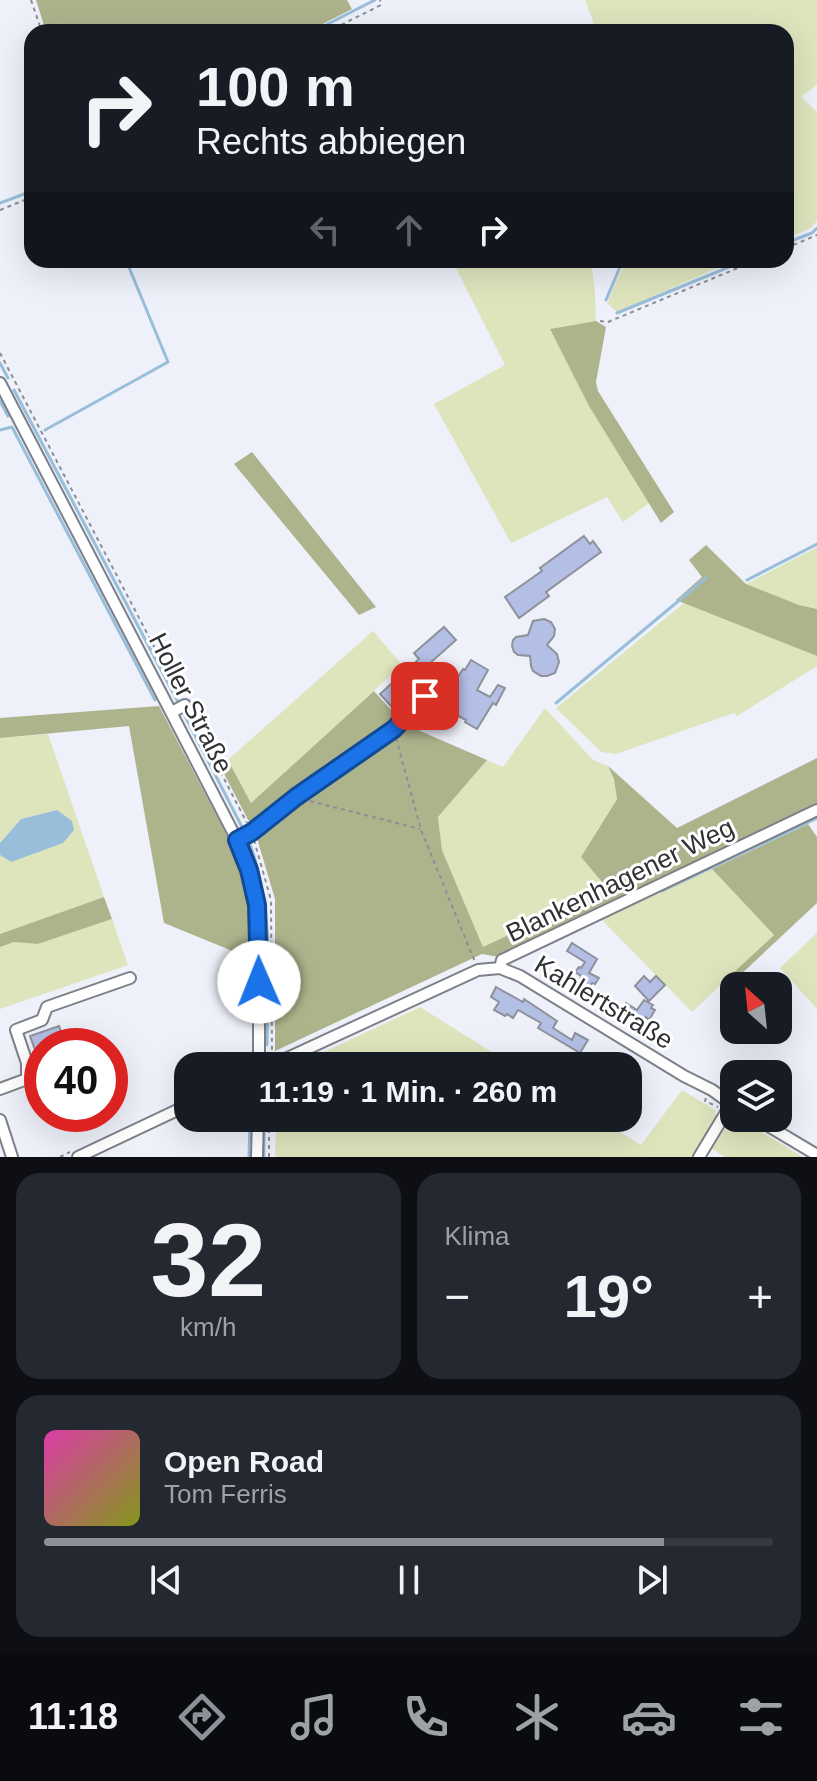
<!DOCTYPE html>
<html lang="de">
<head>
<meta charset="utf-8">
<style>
	:root { --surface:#171b24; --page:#242831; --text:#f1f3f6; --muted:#9ea1a6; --line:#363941; --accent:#8c9099 }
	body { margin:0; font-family:Arial,sans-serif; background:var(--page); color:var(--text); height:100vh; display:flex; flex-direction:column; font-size:30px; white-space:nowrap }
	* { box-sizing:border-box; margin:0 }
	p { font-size:26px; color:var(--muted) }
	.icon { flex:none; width:44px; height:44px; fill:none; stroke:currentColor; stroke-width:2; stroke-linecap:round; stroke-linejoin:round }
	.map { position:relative; height:1157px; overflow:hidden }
	.sheet { display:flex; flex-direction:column; gap:16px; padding:16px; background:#0d0f14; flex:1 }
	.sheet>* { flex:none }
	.banner { position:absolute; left:24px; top:24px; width:770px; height:244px; border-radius:24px; box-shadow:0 8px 32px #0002; background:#171b24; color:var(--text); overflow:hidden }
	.needle { width:52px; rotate:333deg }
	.buttons { position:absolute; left:720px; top:972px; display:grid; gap:16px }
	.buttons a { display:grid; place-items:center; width:72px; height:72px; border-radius:16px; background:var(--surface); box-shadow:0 8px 32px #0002; font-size:40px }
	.speed { position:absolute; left:24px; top:1028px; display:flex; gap:16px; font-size:40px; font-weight:700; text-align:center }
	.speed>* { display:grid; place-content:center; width:104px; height:104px; border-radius:50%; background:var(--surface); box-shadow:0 8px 32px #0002; line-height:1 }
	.speed .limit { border:12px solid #d22; background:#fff; color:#111 }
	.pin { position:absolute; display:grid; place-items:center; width:68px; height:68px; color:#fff; margin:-34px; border-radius:16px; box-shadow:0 4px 12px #0006 }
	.me { position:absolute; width:88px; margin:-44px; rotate:359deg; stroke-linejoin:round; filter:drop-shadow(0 0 6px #0008) }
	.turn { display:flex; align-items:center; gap:28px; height:168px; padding:0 40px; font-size:36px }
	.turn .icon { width:104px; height:104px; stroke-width:2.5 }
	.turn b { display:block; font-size:56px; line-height:68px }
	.lanes { display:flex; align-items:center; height:76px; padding:0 40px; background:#0003; justify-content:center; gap:40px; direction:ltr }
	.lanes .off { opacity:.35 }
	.big { font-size:60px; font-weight:700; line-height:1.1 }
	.sheet .tile { flex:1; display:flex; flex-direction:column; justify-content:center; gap:12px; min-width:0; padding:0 28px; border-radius:24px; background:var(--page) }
	.sheet .dial { align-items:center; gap:0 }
	.dial b { font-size:104px; line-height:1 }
	.song { display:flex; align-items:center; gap:24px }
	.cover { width:96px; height:96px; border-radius:12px; background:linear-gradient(135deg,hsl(320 70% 55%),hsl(70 70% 35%)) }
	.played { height:8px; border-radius:4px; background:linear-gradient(90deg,var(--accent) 85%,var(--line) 85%) }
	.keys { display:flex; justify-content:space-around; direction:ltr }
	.heat { display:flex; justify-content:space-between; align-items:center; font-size:44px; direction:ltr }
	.sheet .tiles { flex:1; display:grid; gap:16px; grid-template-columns:1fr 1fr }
	.tile:last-child { grid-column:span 2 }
	.trip { position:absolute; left:174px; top:1052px; width:468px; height:80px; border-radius:24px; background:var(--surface); box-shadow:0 8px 32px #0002; font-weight:700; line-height:80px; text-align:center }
	.dock { display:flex; height:128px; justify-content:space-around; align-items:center; background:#090b0e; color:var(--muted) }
	.dock .icon { width:56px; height:56px }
	.dock .active { color:var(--accent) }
	.dock b { font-size:36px; color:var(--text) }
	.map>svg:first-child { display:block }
</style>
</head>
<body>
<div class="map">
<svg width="817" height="1157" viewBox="0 0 817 1157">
	<rect width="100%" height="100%" fill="#eef1fa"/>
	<path fill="#dee5bd" d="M 585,0 L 817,0 L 817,85 L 801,97 L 817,112 L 817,221 L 811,228 L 786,239 L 786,32 L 597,32 Z
		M 452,260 L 591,260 L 595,293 L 596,321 L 550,329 L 590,406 L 649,503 L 623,522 L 607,497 L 511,543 L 434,404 L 505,365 Z
		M 626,260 L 736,260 L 617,312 L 607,303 Z
		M 817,547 L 817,609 L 799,605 L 746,584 Z
		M 684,603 L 817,656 L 817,666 L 737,716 L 734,713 L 616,754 L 601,752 L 556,708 Z
		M 373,631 L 402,665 L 251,803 L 228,760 Z
		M 545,708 L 593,760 L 608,766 L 614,779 L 617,798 L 581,857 L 607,888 L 483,947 L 442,850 L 438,817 L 487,760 L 503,767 Z
		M 48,734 L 104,897 L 0,934 L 0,855 L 11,862 L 57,810 L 21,819 L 0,843 L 0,738 Z
		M 712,869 L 774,935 L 692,1012 L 601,919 Z
		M 112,919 L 128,965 L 0,1009 L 0,947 L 14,942 L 38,944 Z
		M 817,933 L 817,1009 L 780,968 Z
		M 420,1007 L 514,1066 L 294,1066 Z
		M 682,1090 L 715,1110 L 716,1116 L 693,1157 L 275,1157 L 276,1131 L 282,1130 L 282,1118 L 597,1118 L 641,1145 Z
		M 733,1115 L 734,1118 L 738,1118 L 803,1157 L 725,1157 L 712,1149 Z"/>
	<path fill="#adb48c" d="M 36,0 L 347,0 L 352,9 L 307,32 L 46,32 Z
		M 596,321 L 606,327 L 596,382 L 598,391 L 674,512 L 661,523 L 589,406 L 550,329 Z
		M 252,452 L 376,607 L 359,615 L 234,464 Z
		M 706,545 L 746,584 L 799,605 L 817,609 L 817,656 L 676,600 L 702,577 L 689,560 Z
		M 374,691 L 404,724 L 487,760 L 438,817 L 442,850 L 483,947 L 607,888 L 581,857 L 617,799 L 614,779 L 608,766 L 677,828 L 817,758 L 817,805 L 499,957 L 482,954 L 275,1051 L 275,899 L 256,835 L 220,766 L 228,760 L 251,803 Z
		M 159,706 L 232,845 L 250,905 L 252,959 L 164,923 L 129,726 L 0,738 L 0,718 Z
		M 808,824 L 817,837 L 817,903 L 736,979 L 732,974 L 774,935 L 712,869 Z
		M 104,897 L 112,919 L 38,944 L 14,942 L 0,947 L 0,934 Z"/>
	<path fill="#99beda" d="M 57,810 L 72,821 L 74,830 L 63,843 L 11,862 L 0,855 L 0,843 L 21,819 Z"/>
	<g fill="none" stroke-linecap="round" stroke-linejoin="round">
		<path stroke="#99beda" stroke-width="3" d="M 312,32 L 375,0
			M 0,203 L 32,191
			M 786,243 L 812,233 L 817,228
			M 606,300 L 623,260
			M 617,313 L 746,260
			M 0,363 L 8,378
			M 14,390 L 178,702
			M 0,401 L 8,416
			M 0,430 L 12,427 L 155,700
			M 45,430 L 168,362 L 126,260
			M 747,580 L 817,544
			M 556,703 L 706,578
			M 183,712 L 242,827
			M 250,844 C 274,909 268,977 267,1045
			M 662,891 L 817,818
			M 249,1157 L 250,1118
			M 264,1157 L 264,1118"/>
	</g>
	<path fill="#b3bfe5" stroke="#8e9199" stroke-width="2" d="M 584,536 L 590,544 L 593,541 L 601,552 L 546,592 L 549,596 L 519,618 L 505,597 L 542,571 L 540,568 Z
		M 544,619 L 551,622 L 555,629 L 554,636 L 547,645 L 557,654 L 559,662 L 555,673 L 547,676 L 541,676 L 533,671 L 531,666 L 530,656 L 518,655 L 514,652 L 512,646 L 513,640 L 516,637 L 528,635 L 533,621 Z
		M 444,627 L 456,640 L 420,672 L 425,678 L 392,707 L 380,694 L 419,659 L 414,653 Z
		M 471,660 L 488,670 L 477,690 L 490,697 L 498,685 L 505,688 L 496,705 L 493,703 L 477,729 L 465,722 L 466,720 L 440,706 L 463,669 L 465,670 Z
		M 572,943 L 597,959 L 589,973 L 599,978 L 595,984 L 592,983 L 588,988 L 579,982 L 581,976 L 575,972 L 579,967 L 581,968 L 585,962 L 567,951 Z
		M 644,976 L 650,982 L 656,976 L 665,985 L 649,1001 L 635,986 Z
		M 496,987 L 523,1002 L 524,999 L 557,1021 L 553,1028 L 572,1040 L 575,1033 L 588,1040 L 580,1053 L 538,1028 L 541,1023 L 518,1010 L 513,1018 L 507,1014 L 505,1016 L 494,1010 L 499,1002 L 491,997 Z
		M 644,1000 L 653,1005 L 651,1008 L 655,1010 L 649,1020 L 646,1017 L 643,1022 L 631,1014 L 627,1021 L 618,1016 L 626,1003 L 637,1010 Z
		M 59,1026 L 66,1046 L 42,1046 L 42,1066 L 41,1066 L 30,1036 Z"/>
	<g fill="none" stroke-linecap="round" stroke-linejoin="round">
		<defs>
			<path id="minor" d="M 0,383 L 187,743 L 237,840 L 249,870 L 257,905 L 259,955 L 259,1066
				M 172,712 L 185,705
				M 237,840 L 252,832 L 296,797 L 394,729 L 425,696
				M 500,968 L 502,960 L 817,810
				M 270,1066 L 478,970 L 500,968 L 520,976 L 684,1076 L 712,1090 L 734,1106
				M 0,1089 L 27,1079 L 27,1063 L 16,1030 L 42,1020 L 47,1007 L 130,978
				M 755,1118 L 817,1155
				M 0,1120 L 12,1157
				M 78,1157 L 188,1105
				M 257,1157 L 258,1118
				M 699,1157 L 731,1104"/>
		</defs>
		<use href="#minor" stroke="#7d8088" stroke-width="14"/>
		<path stroke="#8c8e95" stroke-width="2" stroke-dasharray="4 4" stroke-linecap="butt" d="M 31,0 L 42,32
			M 327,32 L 381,5 L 380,0
			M 0,210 L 32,197
			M 786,248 L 817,235
			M 600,321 L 608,322 L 757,260
			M 0,353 L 180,696
			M 191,715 L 247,823
			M 396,738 L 421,830 L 475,962
			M 310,801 L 420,829
			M 254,840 L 271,900 L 272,1055
			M 706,1098 L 705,1101 L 718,1107
			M 60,1157 L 70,1152
			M 269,1157 L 269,1118"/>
		<use href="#minor" stroke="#fff" stroke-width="10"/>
	</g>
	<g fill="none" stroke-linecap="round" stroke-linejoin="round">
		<defs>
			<path id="route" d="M 259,982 L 257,905 L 249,870 L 237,840 L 252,832 L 296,797 L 394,729 L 425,696"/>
		</defs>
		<use href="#route" stroke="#114b97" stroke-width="20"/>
		<use href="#route" stroke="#1a73e8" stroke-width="14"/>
	</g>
	<g text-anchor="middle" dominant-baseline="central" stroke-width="6" stroke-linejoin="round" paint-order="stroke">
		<g font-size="26" fill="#303135" stroke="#fff">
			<text transform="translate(191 703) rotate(63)">Holler Straße</text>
			<text transform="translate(620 880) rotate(-26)">Blankenhagener Weg</text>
			<text transform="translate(604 1002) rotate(31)">Kahlertstraße</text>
		</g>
	</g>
</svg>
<div class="buttons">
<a><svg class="needle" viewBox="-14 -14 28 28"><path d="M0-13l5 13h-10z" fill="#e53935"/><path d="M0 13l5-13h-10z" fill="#9ea1a6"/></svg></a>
<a><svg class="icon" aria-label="layers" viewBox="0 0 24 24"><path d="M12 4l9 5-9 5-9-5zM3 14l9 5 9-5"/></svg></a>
</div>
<div class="speed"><div class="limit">40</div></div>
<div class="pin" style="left:425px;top:696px;background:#d93025"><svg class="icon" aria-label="arrive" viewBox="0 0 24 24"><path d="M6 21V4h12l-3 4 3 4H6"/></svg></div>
<svg class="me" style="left:259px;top:982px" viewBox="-20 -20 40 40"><circle r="19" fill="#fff"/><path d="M0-13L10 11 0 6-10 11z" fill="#1a73e8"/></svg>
<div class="trip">11:19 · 1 Min. · 260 m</div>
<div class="banner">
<div class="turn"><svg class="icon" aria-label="right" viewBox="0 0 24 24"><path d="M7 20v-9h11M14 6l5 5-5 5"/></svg><div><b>100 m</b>Rechts abbiegen</div></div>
<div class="lanes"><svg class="icon off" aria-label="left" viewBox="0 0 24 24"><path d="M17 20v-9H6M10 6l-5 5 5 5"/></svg><svg class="icon off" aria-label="ahead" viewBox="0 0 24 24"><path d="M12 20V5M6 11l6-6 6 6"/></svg><svg class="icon" aria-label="right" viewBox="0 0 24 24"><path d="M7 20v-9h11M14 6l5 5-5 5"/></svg></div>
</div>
</div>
<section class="sheet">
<div class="tiles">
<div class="tile dial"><b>32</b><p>km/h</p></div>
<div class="tile"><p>Klima</p>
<div class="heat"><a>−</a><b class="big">19°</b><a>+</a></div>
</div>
<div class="tile">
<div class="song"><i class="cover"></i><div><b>Open Road</b><p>Tom Ferris</p></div></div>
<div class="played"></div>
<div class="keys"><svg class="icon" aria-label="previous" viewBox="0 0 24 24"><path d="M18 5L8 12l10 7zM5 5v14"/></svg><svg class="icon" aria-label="pause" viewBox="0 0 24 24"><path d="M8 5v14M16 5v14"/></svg><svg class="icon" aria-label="next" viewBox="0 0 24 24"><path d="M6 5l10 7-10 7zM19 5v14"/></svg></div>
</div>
</div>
</section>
<nav class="dock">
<b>11:18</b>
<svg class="icon active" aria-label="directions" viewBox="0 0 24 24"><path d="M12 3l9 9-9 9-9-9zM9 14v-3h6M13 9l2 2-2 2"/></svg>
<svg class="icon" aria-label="music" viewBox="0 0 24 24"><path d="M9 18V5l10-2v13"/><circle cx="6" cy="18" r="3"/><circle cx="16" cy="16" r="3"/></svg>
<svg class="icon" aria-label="phone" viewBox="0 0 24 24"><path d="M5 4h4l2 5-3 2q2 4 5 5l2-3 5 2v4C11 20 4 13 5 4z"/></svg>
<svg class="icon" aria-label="climate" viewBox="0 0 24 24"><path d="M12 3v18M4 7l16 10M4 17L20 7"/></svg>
<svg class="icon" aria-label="car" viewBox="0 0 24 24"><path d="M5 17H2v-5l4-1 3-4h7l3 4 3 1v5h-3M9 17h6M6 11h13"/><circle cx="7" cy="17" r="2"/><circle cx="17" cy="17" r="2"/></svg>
<svg class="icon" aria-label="filters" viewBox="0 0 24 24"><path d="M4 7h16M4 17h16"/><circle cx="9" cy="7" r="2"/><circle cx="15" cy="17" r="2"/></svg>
</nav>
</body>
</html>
